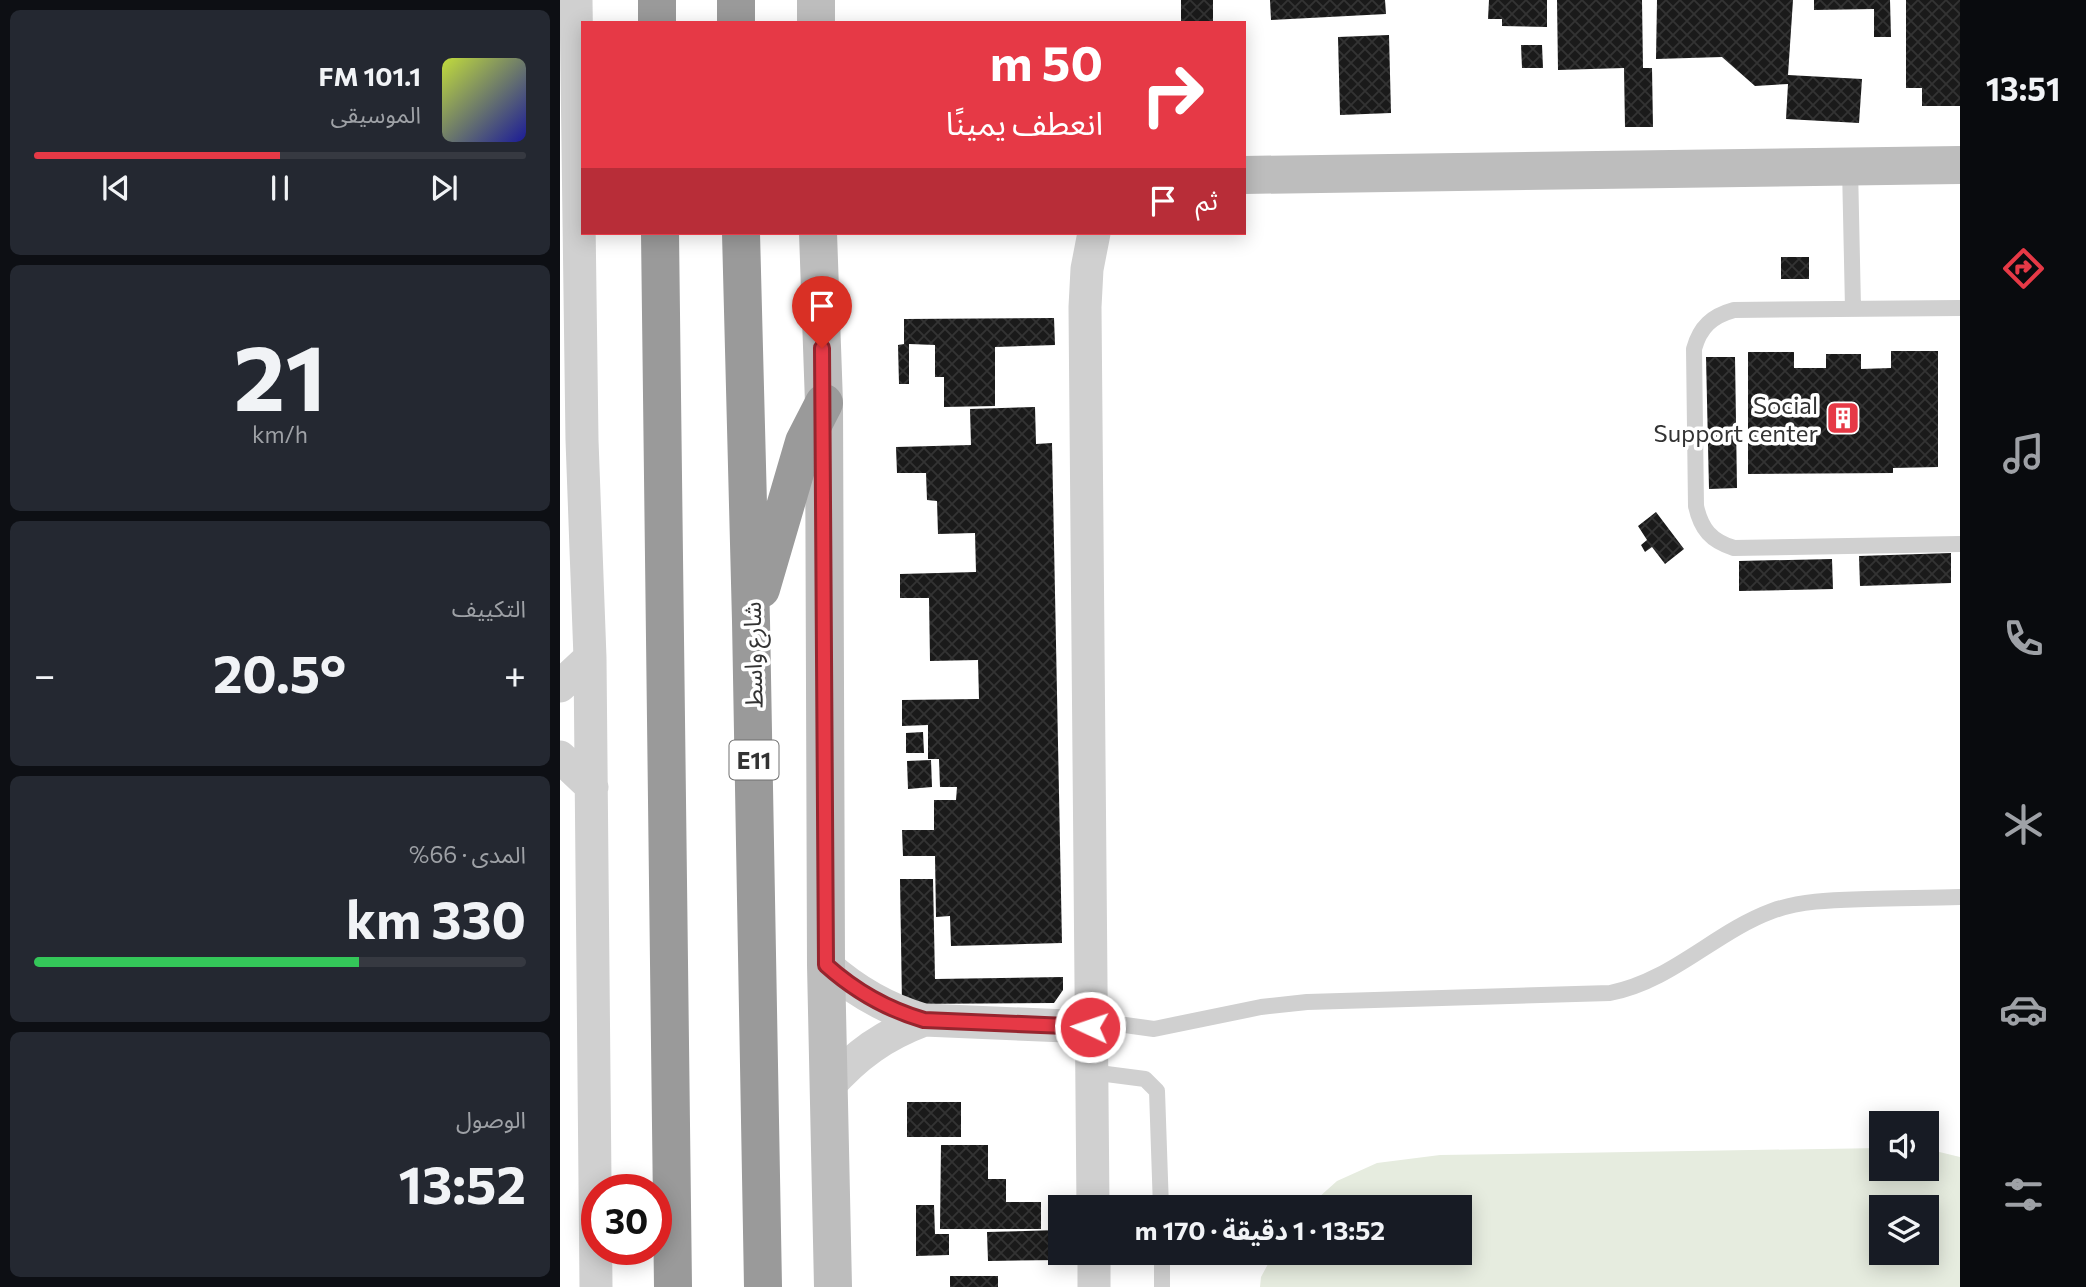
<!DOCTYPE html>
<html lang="ar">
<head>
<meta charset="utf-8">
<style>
	:root { --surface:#171b24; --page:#242831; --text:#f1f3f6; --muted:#9ea1a6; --line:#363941; --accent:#e63946 }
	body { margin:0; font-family:Commissioner,"Noto Sans Arabic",sans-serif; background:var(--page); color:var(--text); direction:rtl; height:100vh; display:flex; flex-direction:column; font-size:26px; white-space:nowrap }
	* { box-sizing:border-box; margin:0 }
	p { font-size:23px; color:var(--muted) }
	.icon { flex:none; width:38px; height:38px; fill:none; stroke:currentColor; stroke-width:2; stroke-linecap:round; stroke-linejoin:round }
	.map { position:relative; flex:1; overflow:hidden; direction:ltr }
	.panel { display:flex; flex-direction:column; gap:10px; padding:10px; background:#0d0f14; width:560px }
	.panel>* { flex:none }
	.hud { position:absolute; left:21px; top:21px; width:665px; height:214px; border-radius:0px; box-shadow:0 4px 18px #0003; direction:rtl; background:#e63946; color:#fff; overflow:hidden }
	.buttons { position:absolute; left:1309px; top:1111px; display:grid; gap:14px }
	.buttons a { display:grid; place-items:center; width:70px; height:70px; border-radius:0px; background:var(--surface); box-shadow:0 4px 18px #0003; font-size:35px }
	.speed { position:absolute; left:21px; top:1174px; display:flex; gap:14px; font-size:35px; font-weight:700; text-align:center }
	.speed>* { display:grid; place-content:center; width:91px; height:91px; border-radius:50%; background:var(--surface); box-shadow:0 4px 18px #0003; line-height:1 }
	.speed .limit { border:10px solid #d22; background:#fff; color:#111 }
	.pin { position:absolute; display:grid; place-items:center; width:60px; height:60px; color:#fff; margin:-72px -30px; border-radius:50% 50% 50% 0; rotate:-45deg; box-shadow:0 0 7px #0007 }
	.pin .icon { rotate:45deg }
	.me { position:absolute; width:77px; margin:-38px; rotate:273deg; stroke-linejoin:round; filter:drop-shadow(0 0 5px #0008) }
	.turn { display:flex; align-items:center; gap:24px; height:147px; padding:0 28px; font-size:32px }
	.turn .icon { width:91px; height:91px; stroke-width:2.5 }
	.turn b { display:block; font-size:49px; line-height:60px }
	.then { display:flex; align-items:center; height:66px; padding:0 28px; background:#0003; gap:14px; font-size:26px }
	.big { font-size:52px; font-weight:700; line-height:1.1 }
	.panel .widget { flex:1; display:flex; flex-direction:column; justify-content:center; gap:10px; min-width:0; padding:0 24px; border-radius:10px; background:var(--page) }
	.panel .dial { align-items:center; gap:0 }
	.dial b { font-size:91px; line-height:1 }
	.song { display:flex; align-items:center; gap:21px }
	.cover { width:84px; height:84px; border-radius:10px; background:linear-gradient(135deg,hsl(70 70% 55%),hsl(240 70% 35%)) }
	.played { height:7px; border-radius:4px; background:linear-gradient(90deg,var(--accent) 50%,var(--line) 50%) }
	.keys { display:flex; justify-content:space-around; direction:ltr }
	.heat { display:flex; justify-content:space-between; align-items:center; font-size:38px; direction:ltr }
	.charge { height:10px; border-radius:5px; background:linear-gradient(90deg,#34c759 66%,var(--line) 0) }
	.trip { position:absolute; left:488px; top:1195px; width:424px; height:70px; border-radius:0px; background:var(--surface); box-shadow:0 4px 18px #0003; font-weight:700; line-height:70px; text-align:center; direction:rtl }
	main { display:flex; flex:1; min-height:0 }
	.tabs { display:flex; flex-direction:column; width:126px; justify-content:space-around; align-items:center; background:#090b0e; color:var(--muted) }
	.tabs .icon { width:49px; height:49px }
	.tabs .on { color:var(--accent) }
	.tabs b { font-size:32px; color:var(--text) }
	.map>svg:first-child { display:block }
</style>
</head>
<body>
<main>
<nav class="tabs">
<b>13:51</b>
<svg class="icon on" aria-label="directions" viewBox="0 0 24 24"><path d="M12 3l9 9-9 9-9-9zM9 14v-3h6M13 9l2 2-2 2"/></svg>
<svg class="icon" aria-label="music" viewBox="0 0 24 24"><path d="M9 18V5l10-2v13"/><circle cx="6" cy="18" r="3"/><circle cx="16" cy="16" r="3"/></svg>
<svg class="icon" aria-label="phone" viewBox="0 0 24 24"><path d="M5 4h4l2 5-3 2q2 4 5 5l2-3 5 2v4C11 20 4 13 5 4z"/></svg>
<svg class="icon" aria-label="climate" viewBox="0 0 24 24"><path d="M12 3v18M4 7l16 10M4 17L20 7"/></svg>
<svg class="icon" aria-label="car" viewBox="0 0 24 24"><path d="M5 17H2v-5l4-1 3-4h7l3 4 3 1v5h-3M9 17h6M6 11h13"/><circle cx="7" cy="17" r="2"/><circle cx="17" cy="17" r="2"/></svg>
<svg class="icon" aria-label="filters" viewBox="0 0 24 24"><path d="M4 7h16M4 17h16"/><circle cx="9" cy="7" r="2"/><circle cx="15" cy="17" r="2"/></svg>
</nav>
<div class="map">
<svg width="1400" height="1287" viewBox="0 0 1400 1287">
	<defs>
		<pattern id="building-cross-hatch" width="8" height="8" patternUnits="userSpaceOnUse" patternTransform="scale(1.75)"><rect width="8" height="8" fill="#1a1a1a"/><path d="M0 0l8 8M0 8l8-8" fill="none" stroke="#333"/></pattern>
	</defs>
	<rect width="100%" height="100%" fill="#fff"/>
	<path fill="#e6ecdf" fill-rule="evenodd" d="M 1321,1148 L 1321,1169 L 1367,1169 L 1367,1149 L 1400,1157 L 1400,1287 L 700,1287 L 701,1277 L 714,1253 L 900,1253 L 900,1208 L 748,1207 L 777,1181 L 817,1163 L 880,1155 ZM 1321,1208 L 1367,1208 L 1367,1253 L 1321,1253 Z"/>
	<path fill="url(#building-cross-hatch)" d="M 621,0 L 653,0 L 653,23 L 621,23 Z
		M 710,0 L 825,0 L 826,14 L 711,20 Z
		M 929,0 L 987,0 L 987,27 L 942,26 L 942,19 L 928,19 Z
		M 997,0 L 1082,0 L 1083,68 L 1092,68 L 1093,127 L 1065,127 L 1064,68 L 998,70 Z
		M 1097,0 L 1233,0 L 1228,75 L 1302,79 L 1299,123 L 1226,119 L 1228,84 L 1195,86 L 1162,57 L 1096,59 Z
		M 1254,0 L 1330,0 L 1331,37 L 1314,37 L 1314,9 L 1254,10 Z
		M 1346,0 L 1400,0 L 1400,106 L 1362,106 L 1362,88 L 1346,88 Z
		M 829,35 L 831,113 L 780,115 L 778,37 Z
		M 961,45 L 982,45 L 983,68 L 962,68 Z
		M 1221,257 L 1249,257 L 1249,279 L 1221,279 Z
		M 494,318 L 495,345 L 435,347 L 435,406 L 384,407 L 384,377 L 375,377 L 375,345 L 349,344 L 349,384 L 339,384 L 338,345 L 344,344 L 344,319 Z
		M 1331,351 L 1378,351 L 1378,467 L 1333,468 L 1333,473 L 1188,474 L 1188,352 L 1234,352 L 1234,368 L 1266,368 L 1266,354 L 1301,354 L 1301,369 L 1331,368 Z
		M 1146,357 L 1175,357 L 1177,488 L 1149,489 Z
		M 475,407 L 476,444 L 492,443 L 502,943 L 391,946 L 390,916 L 376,917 L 375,856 L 343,856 L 342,830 L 374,830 L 374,800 L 396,800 L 397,787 L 380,787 L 379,759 L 368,759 L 368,725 L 342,726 L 342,700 L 419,699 L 418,660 L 370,661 L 369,598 L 340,598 L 340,574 L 416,572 L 415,533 L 378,534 L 377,501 L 367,500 L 366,473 L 337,473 L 336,447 L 411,445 L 410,409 Z
		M 1096,512 L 1124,549 L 1105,564 L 1092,547 L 1085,552 L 1081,545 L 1087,540 L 1078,526 Z
		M 1391,553 L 1391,583 L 1300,586 L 1299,556 Z
		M 1272,559 L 1273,589 L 1179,591 L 1179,561 Z
		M 363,732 L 364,753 L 346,753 L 346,733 Z
		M 371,760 L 372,787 L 348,789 L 347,761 Z
		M 340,879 L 373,879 L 375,979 L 503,977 L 503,990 L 494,1003 L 342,1004 Z
		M 347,1102 L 401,1102 L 401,1137 L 347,1137 Z
		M 381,1145 L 428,1145 L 428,1179 L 446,1179 L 446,1202 L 481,1202 L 481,1229 L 380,1229 Z
		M 356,1205 L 374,1205 L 375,1234 L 389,1234 L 389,1255 L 356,1256 Z
		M 500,1230 L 501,1260 L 428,1261 L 427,1232 Z
		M 390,1276 L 438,1276 L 438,1287 L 390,1287 Z"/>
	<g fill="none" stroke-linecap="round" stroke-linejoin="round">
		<path stroke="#d0d0d0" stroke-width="16" d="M 1290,167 L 1293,308
			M 1400,308 L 1174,310 C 1152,316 1140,327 1134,349 L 1136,506 C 1141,529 1151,541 1174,548 L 1400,544
			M 530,1027 L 565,1025 L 594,1029 L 701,1007 L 747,1002 L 1050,993 C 1112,981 1155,932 1212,911 C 1243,900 1276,900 1308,899 C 1339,898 1369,898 1400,897
			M 531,1072 L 585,1079 L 597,1091 L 601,1208
			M 602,1253 L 602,1287"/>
		<path stroke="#d0d0d0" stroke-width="33" d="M 16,0 L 22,440 L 30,658 L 36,1287
			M 0,686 L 30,658
			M 0,757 L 32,787
			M 266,965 C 295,991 326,1009 364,1020 L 530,1027
			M 268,1087 C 296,1055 324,1035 364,1020
			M 533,1208 L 525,307 L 527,269 L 534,233
			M 534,1253 L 534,1287"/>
		<path stroke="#bdbdbd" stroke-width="38" d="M 256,0 L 256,23
			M 684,175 L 1400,165
			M 258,233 L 264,403 L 266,965 L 273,1287"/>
		<path stroke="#9a9a9a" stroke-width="38" d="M 97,0 L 97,23
			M 176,0 L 176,23
			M 100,233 L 113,1287
			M 181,233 L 191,621 L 203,1287
			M 201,589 L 244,442 L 264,403"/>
	</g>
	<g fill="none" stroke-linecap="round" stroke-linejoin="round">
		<defs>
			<path id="route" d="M 262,348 L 266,965 C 295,991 326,1009 364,1020 L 530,1027"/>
		</defs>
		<use href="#route" stroke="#96252e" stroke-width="18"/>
		<use href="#route" stroke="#e63946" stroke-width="12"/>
	</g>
	<defs>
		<symbol id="building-square" viewBox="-11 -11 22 22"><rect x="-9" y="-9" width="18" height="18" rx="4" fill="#e63946" stroke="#fff"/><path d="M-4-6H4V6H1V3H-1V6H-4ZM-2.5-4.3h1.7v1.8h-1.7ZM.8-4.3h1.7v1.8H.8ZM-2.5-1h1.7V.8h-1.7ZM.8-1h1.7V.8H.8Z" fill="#fff"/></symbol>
	</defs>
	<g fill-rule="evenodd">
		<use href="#building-square" x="1264" y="399" width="38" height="38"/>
	</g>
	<g text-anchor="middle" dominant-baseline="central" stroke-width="7" stroke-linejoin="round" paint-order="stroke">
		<rect fill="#fff" stroke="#707070" stroke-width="2" x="169.5" y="740.5" width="49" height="39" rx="5"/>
		<g font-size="23" font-weight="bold" fill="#333">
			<text x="194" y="760">E11</text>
		</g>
		<g font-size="24" fill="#333" stroke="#fff" text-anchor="end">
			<text x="1258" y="404">Social<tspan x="1258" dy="28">Support center</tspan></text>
		</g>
		<g font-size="24" fill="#333" stroke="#fff">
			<text transform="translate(192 655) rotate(-91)">شارع واسط</text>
		</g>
	</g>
</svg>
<div class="buttons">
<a><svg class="icon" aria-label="sound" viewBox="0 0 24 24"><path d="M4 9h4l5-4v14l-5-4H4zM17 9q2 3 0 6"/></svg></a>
<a><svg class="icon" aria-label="layers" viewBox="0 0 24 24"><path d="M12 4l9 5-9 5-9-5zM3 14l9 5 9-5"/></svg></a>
</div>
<div class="speed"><div class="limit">30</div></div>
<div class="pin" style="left:262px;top:348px;background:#d93025"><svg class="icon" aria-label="arrive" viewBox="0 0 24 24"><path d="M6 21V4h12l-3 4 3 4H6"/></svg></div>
<svg class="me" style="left:530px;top:1027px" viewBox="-20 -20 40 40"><circle r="17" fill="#e63946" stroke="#fff" stroke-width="3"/><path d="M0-11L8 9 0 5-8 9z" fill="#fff"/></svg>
<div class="trip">13:52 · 1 دقيقة · 170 m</div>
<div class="hud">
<div class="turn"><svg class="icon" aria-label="right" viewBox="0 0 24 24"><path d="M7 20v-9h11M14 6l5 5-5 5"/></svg><div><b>50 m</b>انعطف يمينًا</div></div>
<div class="then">ثم<svg class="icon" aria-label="arrive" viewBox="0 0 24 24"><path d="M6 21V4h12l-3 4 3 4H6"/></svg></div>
</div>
</div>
<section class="panel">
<div class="widget">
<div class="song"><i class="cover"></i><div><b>101.1 FM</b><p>الموسيقى</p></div></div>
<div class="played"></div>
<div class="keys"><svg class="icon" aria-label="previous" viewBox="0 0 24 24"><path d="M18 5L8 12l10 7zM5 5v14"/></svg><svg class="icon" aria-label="pause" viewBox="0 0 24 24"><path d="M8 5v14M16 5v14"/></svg><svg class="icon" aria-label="next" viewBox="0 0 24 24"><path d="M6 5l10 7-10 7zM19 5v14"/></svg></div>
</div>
<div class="widget dial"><b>21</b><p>km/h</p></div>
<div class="widget"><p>التكييف</p>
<div class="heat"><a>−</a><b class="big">20.5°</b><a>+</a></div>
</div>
<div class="widget"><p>المدى · 66%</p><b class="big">330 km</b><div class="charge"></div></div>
<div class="widget"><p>الوصول</p><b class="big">13:52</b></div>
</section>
</main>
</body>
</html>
